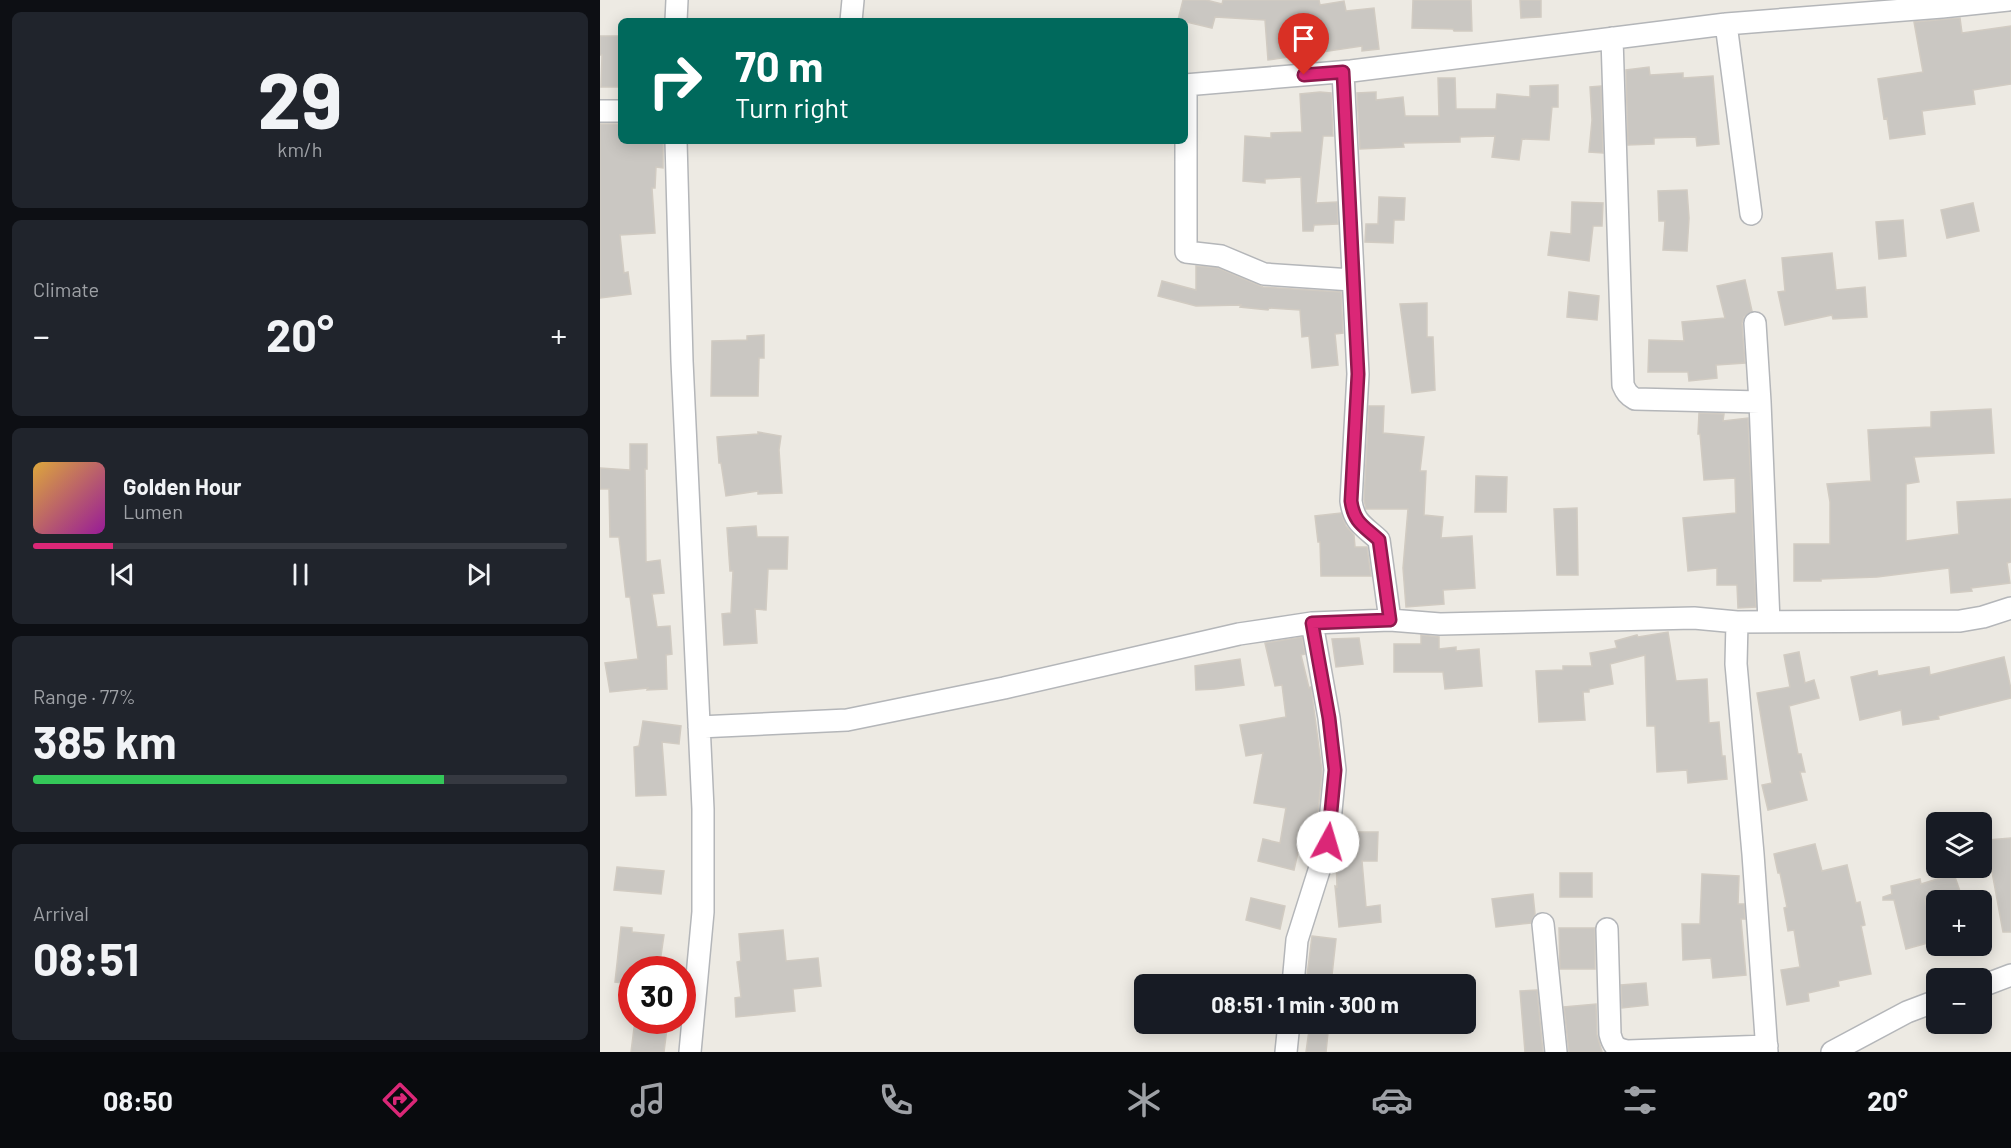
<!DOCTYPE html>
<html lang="en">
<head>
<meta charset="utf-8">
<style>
	:root { --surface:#171b24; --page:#20242c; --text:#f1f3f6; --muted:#9ea1a6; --line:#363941; --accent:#db2777 }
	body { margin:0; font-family:Barlow,sans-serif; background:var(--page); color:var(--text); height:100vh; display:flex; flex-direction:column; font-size:22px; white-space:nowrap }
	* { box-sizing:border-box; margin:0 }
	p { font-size:20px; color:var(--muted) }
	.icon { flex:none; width:33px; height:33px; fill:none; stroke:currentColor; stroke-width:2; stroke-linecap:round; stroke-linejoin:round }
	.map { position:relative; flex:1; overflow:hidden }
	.drawer { display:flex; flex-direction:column; gap:12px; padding:12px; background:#0d0f14; width:600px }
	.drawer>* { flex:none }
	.hud { position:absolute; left:18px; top:18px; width:570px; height:126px; border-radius:9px; box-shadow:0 3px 15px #0003; background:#00695c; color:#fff; overflow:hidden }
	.tools { position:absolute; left:1326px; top:812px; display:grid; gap:12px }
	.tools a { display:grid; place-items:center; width:66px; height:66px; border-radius:9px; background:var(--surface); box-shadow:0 3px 15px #0003; font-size:30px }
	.speed { position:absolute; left:18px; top:956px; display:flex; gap:12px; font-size:30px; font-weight:700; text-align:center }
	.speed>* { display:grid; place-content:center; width:78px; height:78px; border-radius:50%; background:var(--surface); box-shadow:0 3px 15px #0003; line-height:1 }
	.speed .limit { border:9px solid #d22; background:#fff; color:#111 }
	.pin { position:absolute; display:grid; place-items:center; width:51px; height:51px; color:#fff; margin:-62px -26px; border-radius:50% 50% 50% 0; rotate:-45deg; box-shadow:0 0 6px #0007 }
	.pin .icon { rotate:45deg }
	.me { position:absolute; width:66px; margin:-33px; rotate:6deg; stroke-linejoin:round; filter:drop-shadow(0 0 4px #0008) }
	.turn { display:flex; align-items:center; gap:21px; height:126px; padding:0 18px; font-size:27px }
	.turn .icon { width:78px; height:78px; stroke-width:2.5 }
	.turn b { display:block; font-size:42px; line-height:51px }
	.big { font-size:45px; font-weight:700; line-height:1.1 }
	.drawer .tile { flex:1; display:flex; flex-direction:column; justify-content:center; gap:9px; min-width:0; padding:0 21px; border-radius:9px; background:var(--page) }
	.drawer .dial { align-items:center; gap:0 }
	.dial b { font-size:78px; line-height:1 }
	.song { display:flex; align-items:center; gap:18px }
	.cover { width:72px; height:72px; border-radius:9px; background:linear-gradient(135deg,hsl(40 70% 55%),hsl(300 70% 35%)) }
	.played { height:6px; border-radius:3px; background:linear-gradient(90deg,var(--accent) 15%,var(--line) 15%) }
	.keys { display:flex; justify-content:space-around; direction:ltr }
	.heat { display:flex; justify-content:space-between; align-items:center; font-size:33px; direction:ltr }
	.charge { height:9px; border-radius:4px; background:linear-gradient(90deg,#34c759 77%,var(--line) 0) }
	.trip { position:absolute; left:534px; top:974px; width:342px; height:60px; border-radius:9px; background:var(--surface); box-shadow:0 3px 15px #0003; font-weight:700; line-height:60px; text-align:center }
	.tab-bar { display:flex; height:96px; justify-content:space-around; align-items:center; background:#090b0e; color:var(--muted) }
	.tab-bar .icon { width:42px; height:42px }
	.tab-bar .current { color:var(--accent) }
	.tab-bar b { font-size:27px; color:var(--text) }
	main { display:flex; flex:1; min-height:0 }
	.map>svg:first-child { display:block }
</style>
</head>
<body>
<main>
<section class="drawer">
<div class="tile dial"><b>29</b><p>km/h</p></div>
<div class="tile"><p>Climate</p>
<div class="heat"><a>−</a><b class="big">20°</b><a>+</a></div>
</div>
<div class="tile">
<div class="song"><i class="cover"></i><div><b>Golden Hour</b><p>Lumen</p></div></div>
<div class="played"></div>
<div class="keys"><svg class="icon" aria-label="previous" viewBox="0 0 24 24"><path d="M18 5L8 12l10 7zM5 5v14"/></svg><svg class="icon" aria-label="pause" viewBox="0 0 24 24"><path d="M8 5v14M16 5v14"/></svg><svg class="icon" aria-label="next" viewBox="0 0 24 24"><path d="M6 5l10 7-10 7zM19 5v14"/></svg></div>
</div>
<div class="tile"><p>Range · 77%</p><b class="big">385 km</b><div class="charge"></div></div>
<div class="tile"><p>Arrival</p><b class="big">08:51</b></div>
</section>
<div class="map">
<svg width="1411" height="1052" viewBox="0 0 1411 1052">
	<rect width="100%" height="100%" fill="#edeae3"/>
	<path fill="#cac7c2" stroke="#d1cbc2" stroke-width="1.5" d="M 583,0 L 606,0 L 622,4 L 623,0 L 719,0 L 720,5 L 744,1 L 746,11 L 774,8 L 779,49 L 762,51 L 762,46 L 668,60 L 665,20 L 615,17 L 612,28 L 578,20 Z
		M 813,0 L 871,0 L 872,31 L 854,31 L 853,29 L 812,28 Z
		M 920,0 L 941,0 L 941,17 L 921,18 Z
		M 1360,18 L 1362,33 L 1411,26 L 1411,84 L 1373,90 L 1375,104 L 1322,111 L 1325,134 L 1290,139 L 1287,118 L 1284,119 L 1278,79 L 1323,72 L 1314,22 Z
		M 0,36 L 21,36 L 21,87 L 1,87 L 2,55 L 0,55 Z
		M 1049,67 L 1050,75 L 1083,73 L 1083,78 L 1113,76 L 1119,144 L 1097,146 L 1096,137 L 1054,138 L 1054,144 L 1028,145 L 1026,70 Z
		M 838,78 L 855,78 L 856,109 L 896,109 L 897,94 L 930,97 L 930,86 L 958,85 L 958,107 L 952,107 L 949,140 L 922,139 L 919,160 L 892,157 L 895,136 L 860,137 L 860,142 L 803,143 L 804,147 L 760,149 L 757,93 L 776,92 L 776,100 L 803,97 L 805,116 L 839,116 Z
		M 1001,86 L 1003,153 L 989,152 L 992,120 L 990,87 Z
		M 720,92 L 731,93 L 733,136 L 723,136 L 716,203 L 737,202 L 738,224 L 714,225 L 713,231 L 703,231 L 701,177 L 665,179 L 665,183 L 643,181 L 645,136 L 671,138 L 671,133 L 702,132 L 700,94 Z
		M 0,124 L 21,124 L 21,141 L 63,141 L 63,168 L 56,167 L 55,188 L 52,188 L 55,233 L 20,235 L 24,273 L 28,272 L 31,294 L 0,298 Z
		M 1087,190 L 1089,218 L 1087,251 L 1063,250 L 1065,221 L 1059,221 L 1058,191 Z
		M 779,197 L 805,198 L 804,220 L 794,220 L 793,243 L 765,242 L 766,224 L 778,224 Z
		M 972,202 L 1003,203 L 1002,226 L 993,226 L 989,261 L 948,255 L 951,232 L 971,234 Z
		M 1373,203 L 1379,231 L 1347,238 L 1341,210 Z
		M 1303,220 L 1306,256 L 1279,259 L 1276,222 Z
		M 1232,253 L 1236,290 L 1265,287 L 1267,317 L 1233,319 L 1232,315 L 1185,325 L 1178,292 L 1185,291 L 1182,258 Z
		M 596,266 L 618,268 L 663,287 L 741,292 L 743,333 L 735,334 L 738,365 L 712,368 L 709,336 L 702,337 L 700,310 L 669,308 L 668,310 L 640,307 L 641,305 L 596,306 L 558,296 L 562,281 L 596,290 Z
		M 1145,280 L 1152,311 L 1144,317 L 1142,323 L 1145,363 L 1116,365 L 1117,378 L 1089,381 L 1088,372 L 1048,372 L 1049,340 L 1084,341 L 1082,322 L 1125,318 L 1117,286 Z
		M 969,292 L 999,296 L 997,320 L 967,317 Z
		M 827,303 L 827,337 L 833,337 L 835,390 L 812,393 L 800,304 Z
		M 164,335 L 164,358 L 159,358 L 158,396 L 111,396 L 112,341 L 147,340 L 147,336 Z
		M 769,406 L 784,406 L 783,433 L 824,437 L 820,471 L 826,471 L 824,515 L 843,517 L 841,538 L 872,536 L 875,588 L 843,590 L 844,604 L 806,607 L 803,568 L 808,509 L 766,509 L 764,500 Z
		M 1391,409 L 1394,453 L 1314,457 L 1319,482 L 1306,484 L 1306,541 L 1359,534 L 1357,502 L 1411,499 L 1411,562 L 1407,563 L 1410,583 L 1371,588 L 1372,591 L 1351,593 L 1349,568 L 1277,577 L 1221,579 L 1221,581 L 1194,581 L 1194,544 L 1230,544 L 1230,502 L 1227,484 L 1271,481 L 1268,430 L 1331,427 L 1331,412 Z
		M 1099,413 L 1124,414 L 1123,421 L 1148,418 L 1156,607 L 1138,608 L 1137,585 L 1117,585 L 1117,568 L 1088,571 L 1083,518 L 1136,513 L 1135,478 L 1104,480 L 1100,434 L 1098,434 Z
		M 158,432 L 181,436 L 179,450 L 182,493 L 158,494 L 158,491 L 126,496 L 121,463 L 119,463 L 117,437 L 158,434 Z
		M 30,444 L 47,444 L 47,469 L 45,469 L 46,562 L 60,560 L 64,593 L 52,594 L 57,627 L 70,626 L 72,654 L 66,655 L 67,689 L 47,690 L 48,688 L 10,692 L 5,663 L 38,659 L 30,597 L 26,597 L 19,537 L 10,537 L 9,489 L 0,489 L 0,468 L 30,470 Z
		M 876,476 L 907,477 L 906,512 L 875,512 Z
		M 977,508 L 978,575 L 957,575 L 954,509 Z
		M 741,513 L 746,526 L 754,535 L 755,547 L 767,547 L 771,576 L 721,576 L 720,542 L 718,542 L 715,516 Z
		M 156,526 L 157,537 L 188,537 L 187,569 L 168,569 L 166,610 L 155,609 L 157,643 L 124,645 L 122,614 L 131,613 L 133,571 L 130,571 L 127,528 Z
		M 1068,632 L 1076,681 L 1107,679 L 1109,723 L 1119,722 L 1122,756 L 1125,756 L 1127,779 L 1088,783 L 1087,770 L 1057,772 L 1055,726 L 1047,726 L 1045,655 L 1010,664 L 1013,684 L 989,689 L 989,692 L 983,692 L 985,720 L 939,722 L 936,671 L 963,670 L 963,666 L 992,666 L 990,653 L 1017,648 L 1015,641 L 1037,635 L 1038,637 Z
		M 821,635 L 839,637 L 839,649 L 856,647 L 856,651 L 879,649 L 882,686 L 845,689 L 843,672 L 794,672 L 794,644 L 821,644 Z
		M 702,637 L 705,654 L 701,655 L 709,688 L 711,687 L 722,771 L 716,832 L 703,830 L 694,870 L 658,861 L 663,839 L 680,843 L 686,808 L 654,803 L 663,753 L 646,756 L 640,725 L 686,717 L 682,685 L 675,686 L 665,643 Z
		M 759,638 L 763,664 L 736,667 L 732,639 Z
		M 1199,652 L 1205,683 L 1214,680 L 1219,698 L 1189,706 L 1198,754 L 1201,754 L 1205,772 L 1200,772 L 1207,800 L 1168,810 L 1162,785 L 1172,783 L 1157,693 L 1190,687 L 1184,655 Z
		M 1404,657 L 1411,689 L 1411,698 L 1338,716 L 1339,719 L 1303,725 L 1301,710 L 1260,720 L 1251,677 L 1277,671 L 1278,676 L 1329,667 L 1330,675 Z
		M 640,659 L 644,685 L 615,689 L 596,690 L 595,666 Z
		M 43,721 L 81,726 L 79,744 L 62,742 L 66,795 L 36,796 L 34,747 L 39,746 Z
		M 742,832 L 778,832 L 777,861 L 762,861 L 766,907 L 780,905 L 781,922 L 739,927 L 735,886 L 737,887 L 736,859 Z
		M 1411,838 L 1411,932 L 1403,932 L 1392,872 L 1388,840 Z
		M 1215,844 L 1222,871 L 1247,865 L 1256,903 L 1260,902 L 1265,925 L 1261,926 L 1271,974 L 1238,981 L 1239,986 L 1208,993 L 1209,1001 L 1187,1005 L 1181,970 L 1200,967 L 1194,930 L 1188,931 L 1184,908 L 1187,907 L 1180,873 L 1178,873 L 1174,854 Z
		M 17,867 L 64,871 L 61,894 L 14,890 Z
		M 960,873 L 992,873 L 992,897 L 960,897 Z
		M 1102,874 L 1139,876 L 1138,904 L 1144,904 L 1145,919 L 1141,919 L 1146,975 L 1113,978 L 1111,958 L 1083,960 L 1082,924 L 1100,924 Z
		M 1354,874 L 1363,900 L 1325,900 L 1335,941 L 1306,949 L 1294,900 L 1283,900 L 1283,897 L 1292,894 L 1291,886 L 1320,879 L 1321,884 Z
		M 933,894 L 935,914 L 931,923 L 896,927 L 892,899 Z
		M 651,898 L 685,906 L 680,929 L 646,920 Z
		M 21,927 L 32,928 L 32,932 L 64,935 L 59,969 L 32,969 L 32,984 L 15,982 Z
		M 959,928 L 995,928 L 995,969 L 960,969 Z
		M 183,930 L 186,961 L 218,958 L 221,986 L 193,989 L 195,1011 L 136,1017 L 135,998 L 141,997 L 137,962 L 141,961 L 139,934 Z
		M 712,936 L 736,939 L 731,984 L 706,984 Z
		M 1046,983 L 1048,1005 L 1022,1008 L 1021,985 Z
		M 937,990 L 943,1052 L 925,1052 L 920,991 Z
		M 996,1004 L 997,1035 L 1002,1052 L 969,1052 L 964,1007 Z
		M 35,1020 L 68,1020 L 64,1052 L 31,1052 Z
		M 710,1023 L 729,1023 L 726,1052 L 706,1052 Z"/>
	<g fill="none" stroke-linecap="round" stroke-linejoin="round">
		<defs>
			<path id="minor" d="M 76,21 L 77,0
				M 251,21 L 253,0
				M 1126,24 L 1151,214
				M 1012,38 L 1023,385 C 1026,392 1028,395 1035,399 L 1160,402 L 1155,323
				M 743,72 L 758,374 L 751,501 C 754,523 764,526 779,540 L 790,620
				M 585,85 L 751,71 L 1126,24 L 1342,7 L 1408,0
				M 586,85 L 586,252 L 621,256 L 664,274 L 752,280
				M 0,111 L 21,111
				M 76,141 L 82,361 L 103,809 L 103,912 L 90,1052
				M 1160,402 L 1169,622
				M 1137,622 L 1360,621 L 1383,617 L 1411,608
				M 99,727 L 247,720 L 404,688 L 639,634 L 712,623
				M 943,924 L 956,1052
				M 1007,929 L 1010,1034 C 1013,1046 1016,1049 1028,1051 L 1167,1046
				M 693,984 L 697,940 L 728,842 L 735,770 L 729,718 L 712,623 L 790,620 L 840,624 L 1094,618 L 1137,622 L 1136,664 L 1153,854 L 1167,1052
				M 1382,986 L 1411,975
				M 686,1052 L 689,1023
				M 1232,1052 L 1307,1012 L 1336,1001"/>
		</defs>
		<use href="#minor" stroke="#b4b6b9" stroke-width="24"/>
		<use href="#minor" stroke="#fff" stroke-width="21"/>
	</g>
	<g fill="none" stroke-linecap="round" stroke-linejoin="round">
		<defs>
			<path id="route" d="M 704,75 L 743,72 L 758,374 L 751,501 C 754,523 764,526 779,540 L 790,620 L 712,623 L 729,718 L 735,770 L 728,842"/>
		</defs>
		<use href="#route" stroke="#8e194d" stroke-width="15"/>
		<use href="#route" stroke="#db2777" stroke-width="10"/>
	</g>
</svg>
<div class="tools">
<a><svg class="icon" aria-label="layers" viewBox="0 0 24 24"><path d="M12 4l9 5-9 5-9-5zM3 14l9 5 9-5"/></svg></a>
<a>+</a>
<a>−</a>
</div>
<div class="speed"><div class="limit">30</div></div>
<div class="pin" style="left:704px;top:75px;background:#d93025"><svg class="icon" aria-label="arrive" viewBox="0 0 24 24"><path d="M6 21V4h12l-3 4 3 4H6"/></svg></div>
<svg class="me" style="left:728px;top:842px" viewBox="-20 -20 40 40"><circle r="19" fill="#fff"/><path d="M0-13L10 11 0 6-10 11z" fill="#db2777"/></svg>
<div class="trip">08:51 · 1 min · 300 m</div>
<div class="hud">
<div class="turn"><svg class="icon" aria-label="right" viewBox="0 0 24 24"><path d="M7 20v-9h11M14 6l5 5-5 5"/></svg><div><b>70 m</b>Turn right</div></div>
</div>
</div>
</main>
<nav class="tab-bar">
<b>08:50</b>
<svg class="icon current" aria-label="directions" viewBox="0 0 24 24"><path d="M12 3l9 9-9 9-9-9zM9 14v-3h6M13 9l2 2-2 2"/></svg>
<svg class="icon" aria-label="music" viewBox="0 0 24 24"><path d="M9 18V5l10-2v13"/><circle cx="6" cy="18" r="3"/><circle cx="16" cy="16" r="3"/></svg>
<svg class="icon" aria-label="phone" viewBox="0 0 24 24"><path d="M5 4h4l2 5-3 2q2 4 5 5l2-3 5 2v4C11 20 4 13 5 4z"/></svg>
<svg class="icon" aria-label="climate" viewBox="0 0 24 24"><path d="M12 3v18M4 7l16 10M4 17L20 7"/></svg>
<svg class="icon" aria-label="car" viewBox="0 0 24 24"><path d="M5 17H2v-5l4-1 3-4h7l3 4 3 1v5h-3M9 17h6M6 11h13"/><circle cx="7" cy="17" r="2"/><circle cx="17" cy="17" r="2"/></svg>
<svg class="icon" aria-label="filters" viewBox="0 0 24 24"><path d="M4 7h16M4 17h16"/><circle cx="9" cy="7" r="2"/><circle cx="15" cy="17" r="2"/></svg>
<b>20°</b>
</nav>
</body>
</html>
